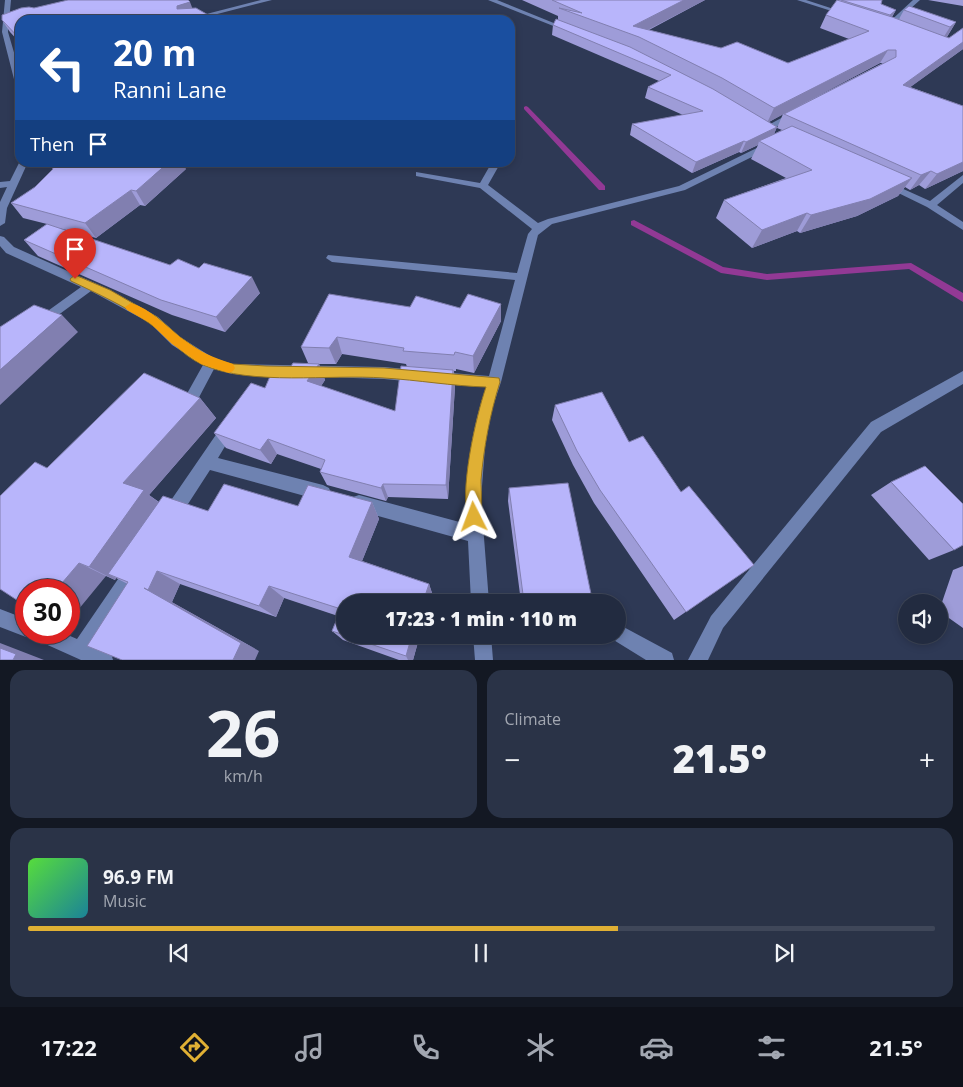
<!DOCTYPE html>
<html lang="en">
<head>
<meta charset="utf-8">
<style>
	:root { --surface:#222b40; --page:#2a3347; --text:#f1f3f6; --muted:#a2a7b1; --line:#3f4759; --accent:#e0b034 }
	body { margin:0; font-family:"Open Sans",sans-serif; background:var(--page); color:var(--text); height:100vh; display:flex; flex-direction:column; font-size:19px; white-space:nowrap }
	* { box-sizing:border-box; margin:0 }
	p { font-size:16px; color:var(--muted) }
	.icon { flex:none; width:28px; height:28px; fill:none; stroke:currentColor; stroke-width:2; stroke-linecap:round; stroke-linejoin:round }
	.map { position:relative; height:660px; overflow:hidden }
	.panel { display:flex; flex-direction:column; gap:10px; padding:10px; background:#131823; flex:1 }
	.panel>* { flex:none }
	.hud { position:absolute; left:15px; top:15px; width:500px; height:152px; border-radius:15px; box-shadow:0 2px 8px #0003,0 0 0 1px var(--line); background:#1a4fa0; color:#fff; overflow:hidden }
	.fabs { position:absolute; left:898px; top:594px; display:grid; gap:10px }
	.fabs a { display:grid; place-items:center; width:50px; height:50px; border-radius:50%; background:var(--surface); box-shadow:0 2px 8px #0003,0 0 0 1px var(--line); font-size:25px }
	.speed { position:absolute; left:15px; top:579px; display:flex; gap:10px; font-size:25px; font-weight:700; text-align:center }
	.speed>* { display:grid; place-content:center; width:65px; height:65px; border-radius:50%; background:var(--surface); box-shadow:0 2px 8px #0003,0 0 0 1px var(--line); line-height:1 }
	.speed .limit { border:8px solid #d22; background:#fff; color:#111 }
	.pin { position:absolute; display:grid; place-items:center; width:42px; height:42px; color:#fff; margin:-51px -21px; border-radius:50% 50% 50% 0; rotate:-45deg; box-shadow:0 0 5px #0007 }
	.pin .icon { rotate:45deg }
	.me { position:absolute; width:55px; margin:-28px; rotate:357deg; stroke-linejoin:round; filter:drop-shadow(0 0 4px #0008) }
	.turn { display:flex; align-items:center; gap:18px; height:105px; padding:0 15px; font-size:22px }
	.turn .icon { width:65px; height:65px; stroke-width:2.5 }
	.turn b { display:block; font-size:35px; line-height:42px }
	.then { display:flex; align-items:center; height:48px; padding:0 15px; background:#0003; gap:10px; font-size:19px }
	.big { font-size:38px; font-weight:800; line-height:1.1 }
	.panel .card { flex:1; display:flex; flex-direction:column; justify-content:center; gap:8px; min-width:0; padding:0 18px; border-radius:15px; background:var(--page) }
	.panel .dial { align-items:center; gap:0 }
	.dial b { font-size:65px; line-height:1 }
	.song { display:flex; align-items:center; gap:15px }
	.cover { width:60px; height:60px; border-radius:8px; background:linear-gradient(135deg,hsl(110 70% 55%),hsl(190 70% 35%)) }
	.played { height:5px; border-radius:2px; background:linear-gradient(90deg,var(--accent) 65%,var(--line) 65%) }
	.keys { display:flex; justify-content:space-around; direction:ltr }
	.heat { display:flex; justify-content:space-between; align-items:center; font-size:28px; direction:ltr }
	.panel .tiles { flex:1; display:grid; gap:10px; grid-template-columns:1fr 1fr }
	.card:last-child { grid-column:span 2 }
	.trip { position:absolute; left:336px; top:594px; width:290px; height:50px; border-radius:25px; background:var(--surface); box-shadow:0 2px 8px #0003,0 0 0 1px var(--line); font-weight:800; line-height:50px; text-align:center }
	.tab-bar { display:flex; height:80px; justify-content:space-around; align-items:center; background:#0e111a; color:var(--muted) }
	.tab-bar .icon { width:35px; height:35px }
	.tab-bar .on { color:var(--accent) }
	.tab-bar b { font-size:22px; color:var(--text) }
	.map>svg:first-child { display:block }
</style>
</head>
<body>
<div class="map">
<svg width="963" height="660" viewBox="0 0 963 660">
	<rect width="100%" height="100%" fill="#2e3955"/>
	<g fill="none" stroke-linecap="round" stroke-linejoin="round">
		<path fill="#923995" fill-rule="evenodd" d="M 526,106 L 528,107 L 605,186 L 605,190 L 599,190 L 524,109 L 524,107 Z
			M 634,220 L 723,267 L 767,274 L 911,263 L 963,293 L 963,302 L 909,269 L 767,280 L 721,273 L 631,225 L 631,221 Z"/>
		<path fill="#6e82b1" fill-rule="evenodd" d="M 5,0 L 11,0 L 8,32 L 20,73 L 20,89 L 16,87 L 2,32 Z
			M 261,0 L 272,0 L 194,20 L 183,20 Z
			M 488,0 L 497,0 L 571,30 L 566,31 Z
			M 797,0 L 806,0 L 849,14 L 844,15 Z
			M 913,0 L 920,0 L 889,28 L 885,28 L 885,26 Z
			M 794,111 L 797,112 L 797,116 L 770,130 L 763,128 Z
			M 769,142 L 772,143 L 772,147 L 685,190 L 552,224 L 538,235 L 501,382 L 492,409 L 485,447 L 481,499 L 489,602 L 471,602 L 468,541 L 353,509 L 351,503 L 353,497 L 359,495 L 467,524 C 464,478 471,431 486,387 L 439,384 L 434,382 L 432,378 L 434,374 L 439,372 L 489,376 L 515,280 L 332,262 L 326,258 L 328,255 L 517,273 L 528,234 L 532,229 L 480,188 L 416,176 L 416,172 L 480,183 L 492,162 L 501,162 L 488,185 L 538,223 L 548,219 L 679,186 Z
			M 20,161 L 28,162 L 7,208 L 5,223 L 0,226 L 0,202 L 7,187 L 0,188 L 0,182 L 10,181 Z
			M 963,175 L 963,183 L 937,205 L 963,222 L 963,230 L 927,207 L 882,185 L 884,183 L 890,183 L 930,201 Z
			M 0,236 L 4,237 L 14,247 L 110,290 L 158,317 L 180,337 L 215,359 L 232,364 L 384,367 L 416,370 L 421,372 L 423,376 L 421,380 L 416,382 L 384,379 L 232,374 L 214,369 L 196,403 L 191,405 L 186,403 L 184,399 L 203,365 L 172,345 L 150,323 L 91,291 L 46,324 L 38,324 L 36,321 L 38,318 L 81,287 L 6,253 L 0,246 Z
			M 963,371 L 963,384 L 881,432 L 723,628 L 708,660 L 688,660 L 711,616 L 871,422 Z
			M 229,422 L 234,423 L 236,428 L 218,458 L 323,485 L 329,488 L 331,493 L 329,498 L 323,501 L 210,470 L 177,521 L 171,523 L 165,521 L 163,515 L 165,509 L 224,423 Z
			M 135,560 L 141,563 L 144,569 L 141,575 L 94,646 L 111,653 L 113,660 L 81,660 L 32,638 L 30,635 L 26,637 L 0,627 L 0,609 L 26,619 L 26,632 L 61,632 L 77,639 L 129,563 Z
			M 618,624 L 672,653 L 674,660 L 646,660 L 612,639 L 610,635 L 618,635 Z
			M 473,635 L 491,635 L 493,660 L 475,660 Z"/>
	</g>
	<path fill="#9e9cd8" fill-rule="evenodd" d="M 522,0 L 705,0 L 649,30 L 721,48 L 788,63 L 849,39 L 820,28 L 826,15 L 839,0 L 882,0 L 881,4 L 896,10 L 892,17 L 899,19 L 904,10 L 956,22 L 947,37 L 949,38 L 963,28 L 963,49 L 910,87 L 963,106 L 963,171 L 925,189 L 919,185 L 910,190 L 905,187 L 898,196 L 857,216 L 800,233 L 797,231 L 752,248 L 716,218 L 724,200 L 786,178 L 751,159 L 758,145 L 741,153 L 739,152 L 692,173 L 630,135 L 632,124 L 683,115 L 645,98 L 648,87 L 659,81 L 552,35 L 553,25 L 558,19 L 558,16 ZM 880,63 L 883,63 L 806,102 ZM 783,114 L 777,128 L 782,130 L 774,134 L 777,127 L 769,122 Z
		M 928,0 L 963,0 L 963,6 Z
		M 34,8 L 20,20 L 20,43 L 10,32 L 2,20 Z
		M 186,169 L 145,206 L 140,205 L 96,238 L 55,227 L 170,265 L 260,293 L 225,332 L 172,315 L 38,256 L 24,240 L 47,224 L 23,218 L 11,203 Z
		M 501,304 L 501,321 L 474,373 L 456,369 L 456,371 L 454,371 L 455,386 L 448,499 L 388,497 L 386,501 L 327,485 L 320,472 L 321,469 L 277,454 L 271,464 L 226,448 L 214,433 L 265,388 L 288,371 L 308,363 L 301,347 L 410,307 L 460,308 ZM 342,354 L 406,364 L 407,367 L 395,411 L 321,386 L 325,380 L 319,364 L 336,364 Z
		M 200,398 L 216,418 L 149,495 L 159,502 L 208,511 L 372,502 L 379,519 L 362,561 L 429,584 L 433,596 L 430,602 L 345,602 L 420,635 L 413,660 L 399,660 L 343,640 L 332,631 L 338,616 L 284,598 L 276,617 L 180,584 L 172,602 L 168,600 L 259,651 L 116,578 L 115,580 L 106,576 L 0,589 L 47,468 Z
		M 555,405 L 629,442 L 681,492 L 754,565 L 674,620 L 594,503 L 573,465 L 552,420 Z
		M 891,482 L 954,550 L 929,560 L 871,495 Z
		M 509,488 L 591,594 L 585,602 L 521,602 L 508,501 Z
		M 963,566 L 963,628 L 939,611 L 953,570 Z"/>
	<path fill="#817fb0" d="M 684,0 L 705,0 L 636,36 L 633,26 Z
		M 190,2 L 195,15 L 177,9 L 177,6 Z
		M 896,10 L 891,18 L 886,23 L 890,15 Z
		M 956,22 L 946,38 L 940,43 L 950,27 Z
		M 963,42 L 963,49 L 894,99 L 903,85 Z
		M 888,50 L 880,63 L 767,123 L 774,108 Z
		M 777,127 L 772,138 L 759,141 L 758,145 L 741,153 L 746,142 Z
		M 744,141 L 739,152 L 692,173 L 696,162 Z
		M 169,162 L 183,162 L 186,169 L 145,206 L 136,191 Z
		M 963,162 L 963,171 L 925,189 L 937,174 Z
		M 931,171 L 919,185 L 910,190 L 921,175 Z
		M 912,178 L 898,196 L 857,216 L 800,233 L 811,215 Z
		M 131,190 L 140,205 L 96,238 L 85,223 Z
		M 807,213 L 797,231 L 752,248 L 762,230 Z
		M 252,277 L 260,293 L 225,332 L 216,317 Z
		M 501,304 L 501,321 L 474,373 L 473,356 Z
		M 62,315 L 78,332 L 0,405 L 0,370 Z
		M 337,337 L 342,354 L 336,364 L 329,348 Z
		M 319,364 L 325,380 L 314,397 L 307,381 Z
		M 453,370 L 455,386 L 448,499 L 446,485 Z
		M 200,398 L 216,418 L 149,495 L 165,507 L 108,574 L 116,578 L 115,580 L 89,567 L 123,483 Z
		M 268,439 L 277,454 L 271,464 L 260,450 Z
		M 383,484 L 388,497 L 386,501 L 381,488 Z
		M 372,502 L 379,519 L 358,571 L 349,557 Z
		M 79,563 L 106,576 L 69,621 L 69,590 L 56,590 Z
		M 157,571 L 180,584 L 172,602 L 148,590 Z
		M 429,584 L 433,596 L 430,602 L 423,602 Z
		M 269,586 L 284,598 L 276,617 L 259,606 Z
		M 144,588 L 168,600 L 259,651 L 255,660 L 233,660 Z
		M 412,635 L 420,635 L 413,660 L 408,660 L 406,656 Z
		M 0,643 L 44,660 L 13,660 L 0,648 Z"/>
	<path fill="#b8b5fb" stroke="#817fb0" d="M 68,0 L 188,0 L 190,2 L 177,6 L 177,9 L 196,8 L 217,20 L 20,20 L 20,39 L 2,20 L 2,15 L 21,8 L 29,7 L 34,8 Z
		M 552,0 L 684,0 L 633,26 L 721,48 L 737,42 L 788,63 L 869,31 L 826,15 L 837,0 L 892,17 L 949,38 L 963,28 L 963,42 L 903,85 L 963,106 L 963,162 L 937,174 L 931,171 L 921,175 L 784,114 L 896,57 L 896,50 L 888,50 L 774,108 L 722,78 L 639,37 L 559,8 L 582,13 Z
		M 841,0 L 882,0 L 881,4 L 896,10 L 890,15 Z
		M 909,6 L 956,22 L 950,27 L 904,10 Z
		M 556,19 L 630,47 L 713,89 L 777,127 L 746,142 L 744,141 L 696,162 L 632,124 L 703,111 L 648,87 L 671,75 L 553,25 Z
		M 792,126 L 912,178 L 870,199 L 811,215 L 807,213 L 762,230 L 724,200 L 812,170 L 759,141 Z
		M 49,162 L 169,162 L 136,191 L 131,190 L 85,223 L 11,203 L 35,187 L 53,169 Z
		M 47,224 L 170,265 L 178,259 L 199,268 L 204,263 L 252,277 L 216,317 L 161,300 L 24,240 Z
		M 329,294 L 410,307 L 416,296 L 460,308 L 468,294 L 501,304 L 473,356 L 455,352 L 454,355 L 403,351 L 404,348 L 337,337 L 329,348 L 301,347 Z
		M 34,305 L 62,315 L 0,370 L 0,327 Z
		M 293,363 L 319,364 L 307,381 L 395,411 L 401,366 L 453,370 L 446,485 L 383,484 L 381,488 L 320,472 L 325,460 L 268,439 L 260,450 L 214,433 L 251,383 L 265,388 L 274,367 L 288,371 Z
		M 144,373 L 200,398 L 123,483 L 144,490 L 89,567 L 79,563 L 56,590 L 26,590 L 26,606 L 0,589 L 0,496 L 35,462 L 47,468 Z
		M 602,392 L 629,442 L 643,436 L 681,492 L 689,486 L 754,565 L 686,612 L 600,490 L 577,451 L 555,405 Z
		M 925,466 L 963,504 L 963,545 L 954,550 L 891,482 Z
		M 568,483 L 591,594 L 524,602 L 509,488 Z
		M 224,484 L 298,506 L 308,485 L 372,502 L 349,557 L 429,584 L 423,602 L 345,602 L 345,635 L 412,635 L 406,656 L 332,631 L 341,609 L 269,586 L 259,606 L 157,571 L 148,590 L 144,588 L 241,643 L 233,660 L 122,660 L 87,646 L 128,582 L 108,574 L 163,496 L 208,511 Z
		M 0,648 L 16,654 L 13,660 L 0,660 Z"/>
	<path fill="#e0b034" stroke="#927222" d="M 75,275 L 110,290 L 157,317 L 180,337 L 209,357 L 232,364 L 266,366 L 384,368 L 499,378 L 500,382 C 490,414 484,446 481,480 C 481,491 483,515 480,522 L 474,524 L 469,522 C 458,494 476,416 486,387 C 452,386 418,380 384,378 C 329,374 253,386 203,365 C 181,355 167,335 149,323 C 125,306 98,294 71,281 L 70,279 Z"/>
	<path fill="#f59e0b" d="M 131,303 C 151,309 165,326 181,338 C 200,352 212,357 233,364 L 235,368 L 233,371 L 229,373 L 201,364 L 172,344 L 150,323 L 127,310 L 125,307 Z"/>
</svg>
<div class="fabs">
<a><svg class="icon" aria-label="sound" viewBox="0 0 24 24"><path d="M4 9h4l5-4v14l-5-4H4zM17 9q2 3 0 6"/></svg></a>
</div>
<div class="speed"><div class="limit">30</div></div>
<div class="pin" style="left:75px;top:279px;background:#d93025"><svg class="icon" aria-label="arrive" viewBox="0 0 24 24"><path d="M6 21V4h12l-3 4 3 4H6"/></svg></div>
<svg class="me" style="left:474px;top:517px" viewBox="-20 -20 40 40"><path d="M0-17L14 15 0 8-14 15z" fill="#e0b034" stroke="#fff" stroke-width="4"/></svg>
<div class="trip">17:23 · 1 min · 110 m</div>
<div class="hud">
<div class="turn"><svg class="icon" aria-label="left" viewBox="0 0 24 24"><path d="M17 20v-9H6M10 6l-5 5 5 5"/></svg><div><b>20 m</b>Ranni Lane</div></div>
<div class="then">Then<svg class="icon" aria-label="arrive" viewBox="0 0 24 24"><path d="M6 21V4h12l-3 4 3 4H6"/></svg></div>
</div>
</div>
<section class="panel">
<div class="tiles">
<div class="card dial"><b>26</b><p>km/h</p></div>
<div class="card"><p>Climate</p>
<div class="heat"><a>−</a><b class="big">21.5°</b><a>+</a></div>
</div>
<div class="card">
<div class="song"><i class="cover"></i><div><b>96.9 FM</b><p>Music</p></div></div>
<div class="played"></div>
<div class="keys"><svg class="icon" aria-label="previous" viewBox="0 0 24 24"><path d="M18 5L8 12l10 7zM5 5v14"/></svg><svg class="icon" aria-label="pause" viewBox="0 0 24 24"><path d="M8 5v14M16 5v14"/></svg><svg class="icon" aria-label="next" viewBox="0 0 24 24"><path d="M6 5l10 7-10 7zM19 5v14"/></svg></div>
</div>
</div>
</section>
<nav class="tab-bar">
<b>17:22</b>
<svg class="icon on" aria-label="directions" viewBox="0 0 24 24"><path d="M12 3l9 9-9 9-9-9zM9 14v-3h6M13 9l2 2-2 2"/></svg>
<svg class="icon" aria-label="music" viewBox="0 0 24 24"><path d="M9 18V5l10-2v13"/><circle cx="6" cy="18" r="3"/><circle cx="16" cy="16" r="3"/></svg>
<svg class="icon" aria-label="phone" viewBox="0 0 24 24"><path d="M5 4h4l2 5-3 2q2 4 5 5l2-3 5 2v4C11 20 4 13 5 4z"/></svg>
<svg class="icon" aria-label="climate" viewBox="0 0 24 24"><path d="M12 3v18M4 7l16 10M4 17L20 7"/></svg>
<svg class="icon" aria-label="car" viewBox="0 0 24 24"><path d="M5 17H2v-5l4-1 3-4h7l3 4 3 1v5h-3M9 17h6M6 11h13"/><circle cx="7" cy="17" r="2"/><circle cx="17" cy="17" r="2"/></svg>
<svg class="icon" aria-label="filters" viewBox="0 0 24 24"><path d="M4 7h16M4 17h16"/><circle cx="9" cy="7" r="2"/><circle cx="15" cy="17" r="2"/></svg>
<b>21.5°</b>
</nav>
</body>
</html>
